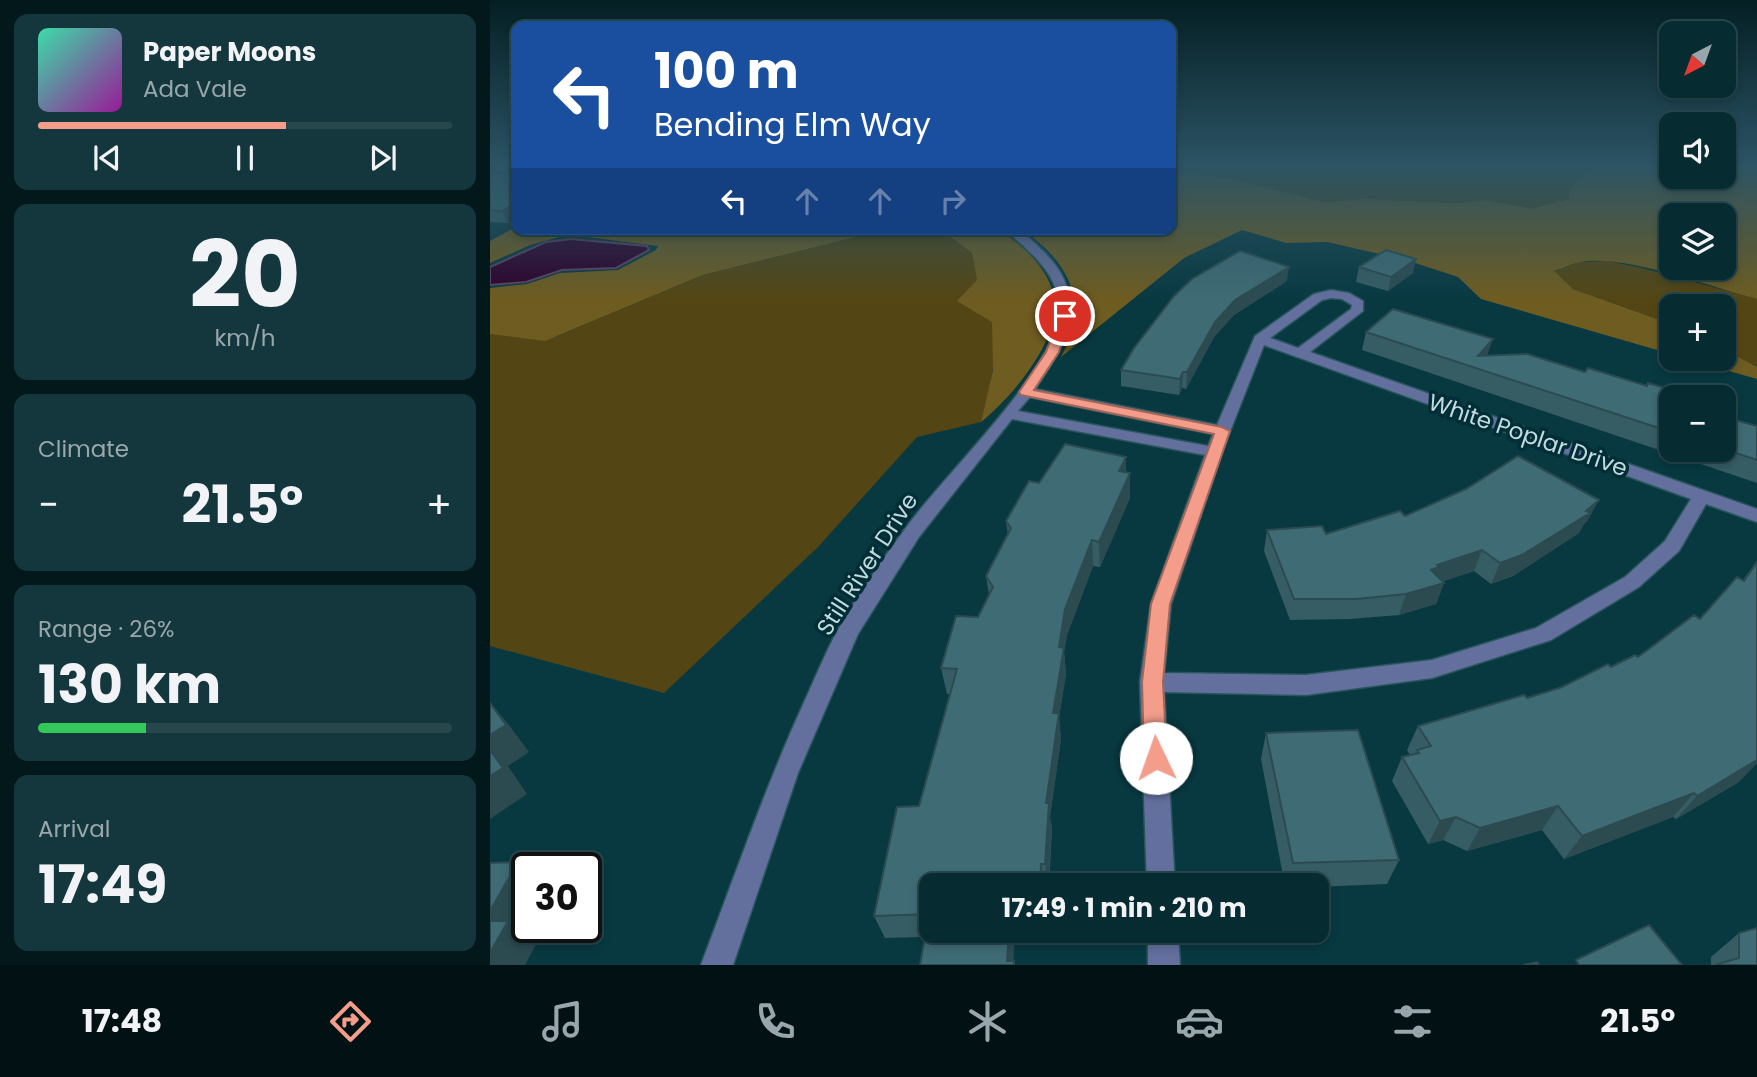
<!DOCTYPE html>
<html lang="en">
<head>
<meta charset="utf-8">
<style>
	:root { --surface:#062b31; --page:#14373d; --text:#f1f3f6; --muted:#98a7ab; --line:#27474d; --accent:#f49d8b }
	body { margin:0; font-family:Poppins,sans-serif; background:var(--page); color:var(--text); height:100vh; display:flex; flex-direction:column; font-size:26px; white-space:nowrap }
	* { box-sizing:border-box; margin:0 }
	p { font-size:23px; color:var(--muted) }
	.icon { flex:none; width:38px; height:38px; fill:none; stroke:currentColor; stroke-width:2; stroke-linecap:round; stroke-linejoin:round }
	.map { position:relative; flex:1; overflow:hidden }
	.details { display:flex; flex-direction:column; gap:14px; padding:14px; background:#03181b; width:490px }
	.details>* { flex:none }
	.top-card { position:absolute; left:21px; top:21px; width:665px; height:214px; border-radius:14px; box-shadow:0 4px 10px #0003,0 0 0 2px var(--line); background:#1a4fa0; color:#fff; overflow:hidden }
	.needle { width:46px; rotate:221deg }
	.controls { position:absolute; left:1169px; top:21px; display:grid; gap:14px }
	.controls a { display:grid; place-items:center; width:77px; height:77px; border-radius:14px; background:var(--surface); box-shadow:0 4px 10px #0003,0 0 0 2px var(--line); font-size:35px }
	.speed { position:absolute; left:21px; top:852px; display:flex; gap:14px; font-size:35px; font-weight:700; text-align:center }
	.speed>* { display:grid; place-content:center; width:91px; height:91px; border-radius:50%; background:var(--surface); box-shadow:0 4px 10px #0003,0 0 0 2px var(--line); line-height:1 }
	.speed .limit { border:4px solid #111; border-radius:10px; background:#fff; color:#111 }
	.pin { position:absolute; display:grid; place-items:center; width:60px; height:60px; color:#fff; margin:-30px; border:4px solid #fff; border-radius:50%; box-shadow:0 2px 7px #0007 }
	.me { position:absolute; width:77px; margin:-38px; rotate:357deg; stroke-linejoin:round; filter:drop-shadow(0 0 5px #0008) }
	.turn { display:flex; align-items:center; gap:24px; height:147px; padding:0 28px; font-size:32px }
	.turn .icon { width:91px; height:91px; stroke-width:2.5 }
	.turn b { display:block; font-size:49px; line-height:60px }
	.lanes { display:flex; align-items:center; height:66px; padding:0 28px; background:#0003; justify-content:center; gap:35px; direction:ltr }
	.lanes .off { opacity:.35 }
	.big { font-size:52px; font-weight:700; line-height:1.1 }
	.details .tile { flex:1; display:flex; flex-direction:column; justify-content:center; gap:10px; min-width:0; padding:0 24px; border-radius:14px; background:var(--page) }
	.details .dial { align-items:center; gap:0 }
	.dial b { font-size:91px; line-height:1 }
	.song { display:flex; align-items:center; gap:21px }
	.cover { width:84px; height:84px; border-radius:10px; background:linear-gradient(135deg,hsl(160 70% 55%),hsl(300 70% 35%)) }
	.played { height:7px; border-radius:4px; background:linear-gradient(90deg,var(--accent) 60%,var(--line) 60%) }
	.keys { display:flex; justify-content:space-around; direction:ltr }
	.heat { display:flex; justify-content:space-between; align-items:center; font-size:38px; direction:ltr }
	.charge { height:10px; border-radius:5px; background:linear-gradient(90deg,#34c759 26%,var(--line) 0) }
	.trip { position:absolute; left:429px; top:873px; width:410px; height:70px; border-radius:14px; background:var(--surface); box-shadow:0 4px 10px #0003,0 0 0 2px var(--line); font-weight:700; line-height:70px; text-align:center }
	.menu { display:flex; height:112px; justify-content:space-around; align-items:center; background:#021114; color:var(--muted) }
	.menu .icon { width:49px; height:49px }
	.menu .active { color:var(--accent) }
	.menu b { font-size:32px; color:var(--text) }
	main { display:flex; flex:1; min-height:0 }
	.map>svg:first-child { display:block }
</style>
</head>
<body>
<main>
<section class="details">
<div class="tile">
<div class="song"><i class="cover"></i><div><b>Paper Moons</b><p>Ada Vale</p></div></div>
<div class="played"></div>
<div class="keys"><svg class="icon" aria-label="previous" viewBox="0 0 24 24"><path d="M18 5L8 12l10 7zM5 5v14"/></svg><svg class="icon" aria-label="pause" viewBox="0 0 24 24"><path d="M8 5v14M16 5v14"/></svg><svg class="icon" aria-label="next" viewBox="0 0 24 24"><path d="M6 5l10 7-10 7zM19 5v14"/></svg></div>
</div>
<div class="tile dial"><b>20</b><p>km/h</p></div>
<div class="tile"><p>Climate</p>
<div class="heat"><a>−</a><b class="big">21.5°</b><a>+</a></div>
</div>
<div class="tile"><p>Range · 26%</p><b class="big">130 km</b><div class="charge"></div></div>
<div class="tile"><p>Arrival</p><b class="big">17:49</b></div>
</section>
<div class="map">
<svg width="1267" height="965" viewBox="0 0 1267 965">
	<rect width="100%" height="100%" fill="#083941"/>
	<path fill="#544614" d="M 681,165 L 1100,165 L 1080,199 L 1041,210 L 997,200 L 966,203 L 875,199 L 834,202 L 739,178 L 681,171 Z
		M 450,229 L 482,253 C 486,277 496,297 502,320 C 510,354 499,390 491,422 L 427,437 L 328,547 L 174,693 L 0,646 L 0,334 L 65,337 L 213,275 L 382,233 Z
		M 1117,261 L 1152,268 L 1267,299 L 1267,367 L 1234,349 L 1234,306 L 1181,306 L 1181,324 L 1083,289 L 1063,272 L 1089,262 Z"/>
	<path fill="#6e5c21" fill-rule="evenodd" d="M 1100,165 L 1181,165 L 1181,177 L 1234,177 L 1234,165 L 1267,165 L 1267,299 C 1219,287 1137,254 1090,262 C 1081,264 1072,269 1064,271 L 1083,289 L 1181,324 L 1181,354 L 991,299 L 968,277 L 916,260 L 837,242 L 796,243 L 752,230 L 694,258 L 571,357 C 601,303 579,261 531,229 L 681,229 L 681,171 L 739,178 L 834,202 L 875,199 L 966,203 L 997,200 L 1041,209 L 1079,199 L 1080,190 ZM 1181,215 L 1234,215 L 1234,268 L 1181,268 Z
		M 26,227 L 174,231 L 188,229 L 509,229 C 531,245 553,263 562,289 C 578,333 522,397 491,422 L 503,370 L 502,322 L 467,301 L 487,280 L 482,253 L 450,229 L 382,233 L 213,275 L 55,341 L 0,334 L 0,288 L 37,284 L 70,273 L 128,270 L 166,250 L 168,246 L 97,237 L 69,237 L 40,245 L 0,263 L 0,241 Z
		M 1234,349 L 1267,367 L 1267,379 L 1197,359 L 1234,359 Z"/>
	<path fill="#2e002a" stroke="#5a4160" stroke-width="2" d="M 81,239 L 157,246 L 159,250 L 126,268 L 72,270 L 36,282 L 0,285 L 0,267 L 56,242 Z"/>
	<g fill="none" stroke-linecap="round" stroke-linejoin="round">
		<defs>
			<path id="minor" d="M 10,165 L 18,165 L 11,181 L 0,189 L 0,181 Z
				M 515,229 C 534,229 542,241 555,253 C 601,300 576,343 545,389 L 727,425 L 765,336 L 824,294 L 841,290 L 859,293 L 873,301 L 873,311 L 820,352 L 1267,509 L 1267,522 L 1216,504 L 1189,551 L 1149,587 L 1061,640 L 942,678 L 816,695 L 674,692 L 685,886 L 657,886 L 650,682 L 661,604 L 715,455 L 522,419 L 429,537 L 368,634 L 308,773 L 243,965 L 211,965 C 245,875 276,785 316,698 C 327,674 337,649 350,626 C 369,593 392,560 415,529 C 451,478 563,372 569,315 C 572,274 541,254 515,229 ZM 841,298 L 852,299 L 862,305 L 861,309 L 808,348 L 780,338 L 832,300 ZM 774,345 L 1201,499 L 1175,541 L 1135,577 L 1046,628 L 942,660 L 816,675 L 674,673 L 681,604 L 732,452 ZM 540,397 L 723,434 L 718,446 L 528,411 Z
				M 658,931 L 688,931 L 690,965 L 658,965 Z"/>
		</defs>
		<use href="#minor" stroke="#29565d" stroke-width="3"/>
		<use href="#minor" fill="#636f9c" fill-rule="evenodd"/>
	</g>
	<path fill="#365c64" d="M 26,172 L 26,219 L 18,223 L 0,222 L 0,174 L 1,175 Z
		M 869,267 L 923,273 L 898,291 L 866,282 Z
		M 797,281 L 744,315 L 724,337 L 696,389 L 692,388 L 689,395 L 631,386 L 631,370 Z
		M 876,332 L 997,356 L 1181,397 L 1181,450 L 1234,450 L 1234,417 L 1267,426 L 1267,483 L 872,350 Z
		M 636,457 L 636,472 L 640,473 L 640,498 L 610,567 L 603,566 L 577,635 L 574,652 L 576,674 L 569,717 L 571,739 L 560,817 L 562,828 L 559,886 L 441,886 L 441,931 L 552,931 L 552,934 L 395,938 L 384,916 L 429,806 L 460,694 L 457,694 L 451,668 L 488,617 L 499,595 L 496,576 L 518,535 L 516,521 L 549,483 Z
		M 915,516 L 1098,520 L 1094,524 L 1089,533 L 1023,576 L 1001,584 L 984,571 L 953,581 L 954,583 L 946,604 L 909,615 L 860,619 L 800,620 L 774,551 L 777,530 L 836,534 Z
		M 1267,561 L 1267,763 L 1249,782 L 1186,819 L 1183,817 L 1074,859 L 1052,830 L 977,851 L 953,840 L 938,844 L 902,781 L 912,757 L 920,755 L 917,750 L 928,726 L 1037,698 L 1072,687 L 1148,657 L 1210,619 L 1253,580 Z
		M 776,733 L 909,860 L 897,884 L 826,887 L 826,886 L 795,886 L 771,759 Z
		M 1249,933 L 1267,965 L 1221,965 L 1221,957 Z"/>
	<path fill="#2c4b51" d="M 26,203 L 26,219 L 18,223 L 12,211 Z
		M 926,259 L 923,273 L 898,291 L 901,277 Z
		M 799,267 L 797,281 L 744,315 L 724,337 L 696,389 L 697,372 L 725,322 L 745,300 Z
		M 1003,339 L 997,356 L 988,356 Z
		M 693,372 L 692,388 L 689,395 L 690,379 Z
		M 636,457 L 636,482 L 640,473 L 640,498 L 610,567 L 609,542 L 629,471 Z
		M 1109,500 L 1098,520 L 1094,524 L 1089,533 L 1023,576 L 1001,584 L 1010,563 L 1096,511 Z
		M 602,540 L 603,566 L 577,635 L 574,652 L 576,674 L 569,717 L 571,739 L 560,817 L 562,828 L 558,886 L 555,864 L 556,803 L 569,647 L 575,609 Z
		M 992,550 L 984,571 L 943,585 L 954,583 L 946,604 L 909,615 L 916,594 L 941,570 L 947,565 Z
		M 0,702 L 19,725 L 39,752 L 18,766 L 37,794 L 0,819 Z
		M 1267,760 L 1267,763 L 1249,782 L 1186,819 L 1207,796 Z
		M 1204,793 L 1183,817 L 1074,859 L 1092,836 Z
		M 1068,806 L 1052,830 L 977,851 L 990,828 Z
		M 966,817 L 953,840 L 938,844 L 950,821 Z
		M 28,862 L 37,870 L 37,920 L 31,931 L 46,944 L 35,965 L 0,965 L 0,911 Z
		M 551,864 L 555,886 L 550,886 Z
		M 519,931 L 525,931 L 525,935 L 523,965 L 517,961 Z"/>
	<path fill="#3f6b74" stroke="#2c4b51" stroke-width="2" d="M 7,171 L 11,173 L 26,172 L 26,203 L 12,211 L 0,210 L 0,175 Z
		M 896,250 L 926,259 L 901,277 L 869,267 Z
		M 750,251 L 799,267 L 745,300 L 725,322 L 697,372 L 693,372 L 690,379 L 631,370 L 644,348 L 684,296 L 702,279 Z
		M 903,309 L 1003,339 L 988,356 L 1037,354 L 1095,372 L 1098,368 L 1157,386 L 1158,383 L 1205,397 L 1181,397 L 1181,432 L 876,332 Z
		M 1234,417 L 1267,426 L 1267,460 L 1234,449 Z
		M 575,444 L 636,457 L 629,471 L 640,473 L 609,542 L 602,540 L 575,609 L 569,647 L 574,648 L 563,713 L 569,713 L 556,803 L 559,803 L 555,864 L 551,864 L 550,886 L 441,886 L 441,931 L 519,931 L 517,961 L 524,961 L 524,965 L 430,965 L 439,914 L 384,916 L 407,807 L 429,806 L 467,669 L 451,668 L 466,616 L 488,617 L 503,587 L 496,576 L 521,528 L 516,521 L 539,481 L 549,483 Z
		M 1028,456 L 1109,500 L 1096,511 L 1100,513 L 1032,555 L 1010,563 L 992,550 L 947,565 L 949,567 L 941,570 L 954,583 L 916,594 L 866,599 L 804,599 L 777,530 L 832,526 L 836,534 L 910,511 L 915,516 L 976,489 Z
		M 1267,562 L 1267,760 L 1207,796 L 1204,793 L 1092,836 L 1068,806 L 990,828 L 966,817 L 950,821 L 912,757 L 929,753 L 927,750 L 941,746 L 928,726 L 1034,695 L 1037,698 L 1072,687 L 1118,664 L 1121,667 L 1145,655 L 1148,657 L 1204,615 L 1210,619 L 1247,577 L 1254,581 Z
		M 0,703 L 16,725 L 0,735 Z
		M 868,730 L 909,860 L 803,863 L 776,733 Z
		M 0,750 L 13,768 L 0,776 Z
		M 28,862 L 0,911 L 0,863 Z
		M 0,921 L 18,921 L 0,953 Z
		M 1159,925 L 1192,965 L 1089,965 L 1086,960 Z
		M 1267,928 L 1267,965 L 1225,965 L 1249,958 L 1249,933 Z
		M 1047,962 L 1049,965 L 1033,965 Z"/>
	<linearGradient id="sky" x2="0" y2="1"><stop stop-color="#041f24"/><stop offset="0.55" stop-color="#2c5465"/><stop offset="1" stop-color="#2c5465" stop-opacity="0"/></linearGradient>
	<rect width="1267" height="300" fill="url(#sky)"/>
	<path fill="#f49d8b" stroke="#9f665a" stroke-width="2" d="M 575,313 L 581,316 L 569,352 L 544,390 L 732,427 L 740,431 L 680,604 L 673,682 L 677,758 L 674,766 L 666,769 L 657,766 L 654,758 L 652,682 L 661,604 L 724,434 L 531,395 L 529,392 L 556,352 L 569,316 Z"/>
	<g text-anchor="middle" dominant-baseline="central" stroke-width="7" stroke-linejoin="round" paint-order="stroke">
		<g font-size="23" fill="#c2d9de" stroke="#002e37">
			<text transform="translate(1038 435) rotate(19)">White Poplar Drive</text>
			<text transform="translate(377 564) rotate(-57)">Still River Drive</text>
		</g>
	</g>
</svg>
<div class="controls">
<a><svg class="needle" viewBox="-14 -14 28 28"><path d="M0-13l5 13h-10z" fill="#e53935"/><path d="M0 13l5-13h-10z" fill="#98a7ab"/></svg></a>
<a><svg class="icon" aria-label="sound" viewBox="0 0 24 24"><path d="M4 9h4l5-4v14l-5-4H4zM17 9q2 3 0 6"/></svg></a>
<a><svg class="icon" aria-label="layers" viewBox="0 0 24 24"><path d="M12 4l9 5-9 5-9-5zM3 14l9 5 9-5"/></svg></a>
<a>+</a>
<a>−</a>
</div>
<div class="speed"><div class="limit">30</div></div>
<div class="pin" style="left:575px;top:316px;background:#d93025"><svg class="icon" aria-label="arrive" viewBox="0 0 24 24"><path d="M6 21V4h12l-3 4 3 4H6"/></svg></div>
<svg class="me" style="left:666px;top:758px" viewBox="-20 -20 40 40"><circle r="19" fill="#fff"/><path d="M0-13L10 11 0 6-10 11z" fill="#f49d8b"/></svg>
<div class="trip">17:49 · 1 min · 210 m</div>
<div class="top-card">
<div class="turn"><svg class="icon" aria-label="left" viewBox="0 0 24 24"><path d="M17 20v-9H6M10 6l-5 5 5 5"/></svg><div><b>100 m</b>Bending Elm Way</div></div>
<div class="lanes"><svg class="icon" aria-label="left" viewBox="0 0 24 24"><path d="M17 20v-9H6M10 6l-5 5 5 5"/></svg><svg class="icon off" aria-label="ahead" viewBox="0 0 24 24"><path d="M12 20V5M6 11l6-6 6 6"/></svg><svg class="icon off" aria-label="ahead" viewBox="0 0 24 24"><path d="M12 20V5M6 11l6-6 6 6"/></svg><svg class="icon off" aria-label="right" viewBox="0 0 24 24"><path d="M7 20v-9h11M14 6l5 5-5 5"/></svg></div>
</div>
</div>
</main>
<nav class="menu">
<b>17:48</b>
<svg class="icon active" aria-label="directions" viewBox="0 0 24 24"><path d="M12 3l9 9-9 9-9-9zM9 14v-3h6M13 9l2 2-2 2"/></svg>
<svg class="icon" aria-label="music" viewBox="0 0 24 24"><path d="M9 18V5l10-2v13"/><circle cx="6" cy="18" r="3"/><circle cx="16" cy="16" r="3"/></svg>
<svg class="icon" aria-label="phone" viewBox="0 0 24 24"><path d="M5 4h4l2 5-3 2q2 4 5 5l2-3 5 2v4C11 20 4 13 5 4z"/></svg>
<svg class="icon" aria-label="climate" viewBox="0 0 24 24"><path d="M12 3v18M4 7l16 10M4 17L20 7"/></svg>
<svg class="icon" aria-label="car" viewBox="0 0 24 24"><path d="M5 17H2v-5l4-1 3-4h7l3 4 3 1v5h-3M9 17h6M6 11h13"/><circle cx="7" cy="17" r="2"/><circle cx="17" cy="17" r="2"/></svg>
<svg class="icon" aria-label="filters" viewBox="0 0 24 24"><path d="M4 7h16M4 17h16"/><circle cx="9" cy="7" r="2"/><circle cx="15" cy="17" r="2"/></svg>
<b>21.5°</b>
</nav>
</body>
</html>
